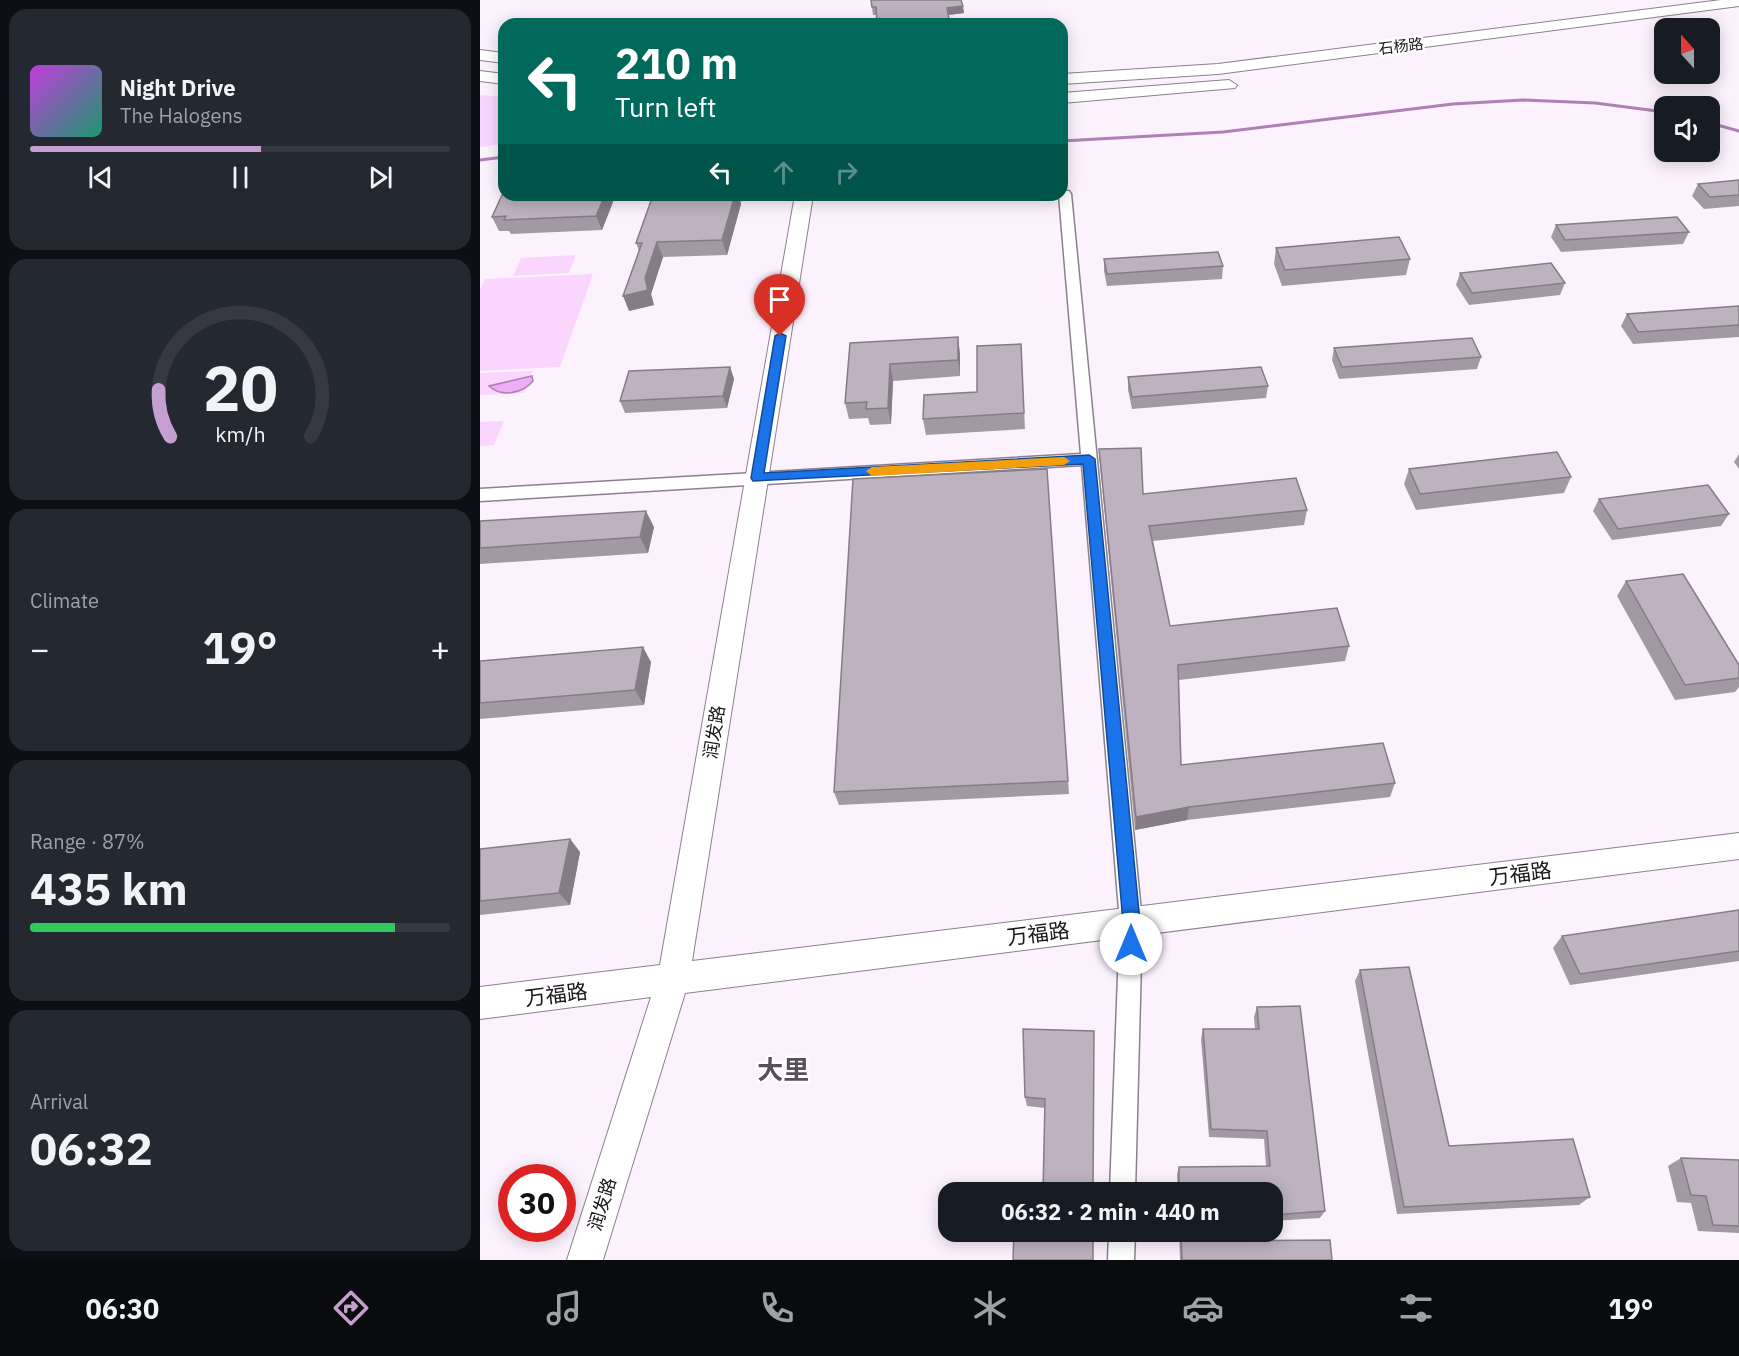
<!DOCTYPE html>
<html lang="en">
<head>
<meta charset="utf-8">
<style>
	:root { --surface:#171b24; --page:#242831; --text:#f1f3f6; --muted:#9ea1a6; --line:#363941; --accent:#c79ed0 }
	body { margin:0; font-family:"IBM Plex Sans","Noto Sans SC",sans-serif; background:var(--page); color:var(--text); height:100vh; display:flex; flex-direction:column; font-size:22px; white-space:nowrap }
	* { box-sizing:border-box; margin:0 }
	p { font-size:20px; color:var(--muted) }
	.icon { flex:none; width:33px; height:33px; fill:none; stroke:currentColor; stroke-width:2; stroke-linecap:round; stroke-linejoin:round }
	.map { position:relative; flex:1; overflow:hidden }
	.details { display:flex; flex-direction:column; gap:9px; padding:9px; background:#0d0f14; width:480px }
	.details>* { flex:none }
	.top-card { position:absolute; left:18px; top:18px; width:570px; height:183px; border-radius:18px; box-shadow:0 3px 15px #0003; background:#00695c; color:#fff; overflow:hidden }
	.needle { width:39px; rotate:339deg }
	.controls { position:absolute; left:1174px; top:18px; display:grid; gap:12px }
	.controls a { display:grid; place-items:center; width:66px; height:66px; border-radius:12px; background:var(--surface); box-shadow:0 3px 15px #0003; font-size:30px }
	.speed { position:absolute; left:18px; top:1164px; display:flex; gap:12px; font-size:30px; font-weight:700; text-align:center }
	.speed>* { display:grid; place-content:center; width:78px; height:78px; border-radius:50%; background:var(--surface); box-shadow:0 3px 15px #0003; line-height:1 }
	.speed .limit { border:9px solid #d22; background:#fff; color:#111 }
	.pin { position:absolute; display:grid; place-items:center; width:51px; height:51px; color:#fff; margin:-62px -26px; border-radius:50% 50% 50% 0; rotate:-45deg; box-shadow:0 0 6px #0007 }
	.pin .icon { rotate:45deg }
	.me { position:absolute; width:66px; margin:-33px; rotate:0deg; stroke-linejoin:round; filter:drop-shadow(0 0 4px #0008) }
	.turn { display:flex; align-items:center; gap:21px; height:126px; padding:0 18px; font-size:27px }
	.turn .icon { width:78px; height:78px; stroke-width:2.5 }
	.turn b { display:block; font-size:42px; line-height:51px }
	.lanes { display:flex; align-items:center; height:57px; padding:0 18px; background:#0003; justify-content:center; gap:30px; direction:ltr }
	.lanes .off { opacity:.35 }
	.big { font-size:45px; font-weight:700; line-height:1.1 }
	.details .tile { flex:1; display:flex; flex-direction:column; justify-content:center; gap:9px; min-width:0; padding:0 21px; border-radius:18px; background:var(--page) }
	.details .dial { align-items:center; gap:0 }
	.dial svg { height:156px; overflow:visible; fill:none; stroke:var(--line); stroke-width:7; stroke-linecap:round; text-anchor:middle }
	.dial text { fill:var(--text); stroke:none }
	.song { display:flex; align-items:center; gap:18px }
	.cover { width:72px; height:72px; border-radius:9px; background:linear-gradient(135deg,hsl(290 70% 55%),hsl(160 70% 35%)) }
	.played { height:6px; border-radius:3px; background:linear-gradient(90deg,var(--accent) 55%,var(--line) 55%) }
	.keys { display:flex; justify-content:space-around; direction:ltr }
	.heat { display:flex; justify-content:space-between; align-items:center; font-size:33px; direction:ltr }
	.charge { height:9px; border-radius:4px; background:linear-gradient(90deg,#34c759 87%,var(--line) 0) }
	.trip { position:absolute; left:458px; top:1182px; width:345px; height:60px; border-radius:18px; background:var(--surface); box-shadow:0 3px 15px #0003; font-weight:700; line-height:60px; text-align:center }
	.tabs { display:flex; height:96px; justify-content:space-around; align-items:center; background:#090b0e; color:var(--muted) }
	.tabs .icon { width:42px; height:42px }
	.tabs .on { color:var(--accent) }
	.tabs b { font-size:27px; color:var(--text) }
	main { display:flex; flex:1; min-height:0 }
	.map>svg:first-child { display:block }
</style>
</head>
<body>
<main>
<section class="details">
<div class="tile">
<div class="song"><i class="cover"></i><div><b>Night Drive</b><p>The Halogens</p></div></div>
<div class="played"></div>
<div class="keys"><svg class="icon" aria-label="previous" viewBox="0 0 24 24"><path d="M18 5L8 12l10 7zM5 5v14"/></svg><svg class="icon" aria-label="pause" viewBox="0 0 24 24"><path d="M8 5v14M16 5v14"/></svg><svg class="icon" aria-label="next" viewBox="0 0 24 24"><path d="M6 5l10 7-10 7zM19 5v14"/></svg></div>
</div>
<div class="tile dial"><svg viewBox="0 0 100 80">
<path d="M14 69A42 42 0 1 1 86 69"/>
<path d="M14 69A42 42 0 0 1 8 45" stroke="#c79ed0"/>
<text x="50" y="56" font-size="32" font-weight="700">20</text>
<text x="50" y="72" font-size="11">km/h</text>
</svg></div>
<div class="tile"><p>Climate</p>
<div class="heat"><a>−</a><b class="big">19°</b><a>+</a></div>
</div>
<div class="tile"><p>Range · 87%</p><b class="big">435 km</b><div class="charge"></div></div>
<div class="tile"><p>Arrival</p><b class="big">06:32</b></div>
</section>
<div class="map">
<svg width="1259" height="1260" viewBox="0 0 1259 1260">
	<rect width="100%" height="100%" fill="#fcf2fe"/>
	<path fill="#fad6fe" d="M 0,95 L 24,97 L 24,144 L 0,147 Z
		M 96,255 L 89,273 L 33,276 L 41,258 Z
		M 113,274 L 80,367 L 0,371 L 0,290 L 5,279 Z
		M 52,371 L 44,393 L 0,395 L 0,373 Z
		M 24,421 L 14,445 L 0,446 L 0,422 Z"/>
	<path fill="#eeaef7" stroke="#ae80b5" stroke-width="1.5" d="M 52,376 L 53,381 C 43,393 22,398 9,386 Z"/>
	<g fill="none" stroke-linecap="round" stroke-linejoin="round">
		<path stroke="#ae80b5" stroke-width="3" d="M 1230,123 L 1259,131
			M 582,141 L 743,132 L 973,104 L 1043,100 L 1115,103 L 1185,112
			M 0,160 L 24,157"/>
		<defs>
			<path id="street" d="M 582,191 L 589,191 L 591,194 L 662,922 L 655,1192 L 630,1192 L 640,922 L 602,465 L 0,501 L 0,489 L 601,454 L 579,195 L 582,195 Z
				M 629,1232 L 655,1232 L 654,1260 L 628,1260 Z"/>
			<path id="secondary" d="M 1241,0 L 1259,0 L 1259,6 L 738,74 L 582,84 L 582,74 L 738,64 Z
				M 0,50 L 24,53 L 24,63 L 0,60 Z
				M 0,71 L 24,74 L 24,84 L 0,81 Z
				M 749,80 L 757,85 L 755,88 L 582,103 L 582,93 Z
				M 315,195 L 333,195 L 212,961 L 1259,833 L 1259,859 L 205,993 L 123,1260 L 87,1260 L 171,997 L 0,1019 L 0,987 L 180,965 Z"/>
		</defs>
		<use href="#street" stroke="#8c808d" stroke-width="3"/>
		<use href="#secondary" stroke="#8c808d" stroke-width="2"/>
		<use href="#street" fill="#fff" fill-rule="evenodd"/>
		<use href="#secondary" fill="#fff" fill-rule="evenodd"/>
	</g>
	<path fill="#a399a5" d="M 391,0 L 483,0 L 481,0 L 484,13 L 468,15 L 469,24 L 397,24 L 397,15 L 393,15 Z
		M 1259,180 L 1259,206 L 1224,209 L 1212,196 L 1218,184 Z
		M 191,195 L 259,195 L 261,204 L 247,255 L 183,257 L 171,294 L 174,305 L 149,311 L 159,251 L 156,243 Z
		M 133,202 L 122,230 L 31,234 L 29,231 L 19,231 L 12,217 Z
		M 1076,225 L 1209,232 L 1203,244 L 1081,252 L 1071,237 Z
		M 796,248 L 930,259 L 926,275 L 802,286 L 794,264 Z
		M 624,259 L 743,266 L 742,279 L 627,286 L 624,271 Z
		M 980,273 L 1085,283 L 1080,295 L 989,305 L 976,285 Z
		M 1259,306 L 1259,337 L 1153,344 L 1141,326 L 1147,314 Z
		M 370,343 L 480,353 L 480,376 L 413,381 L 411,424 L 390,425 L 388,418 L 369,419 L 365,403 Z
		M 541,344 L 545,429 L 446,435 L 443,419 L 497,392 Z
		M 854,348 L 1001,357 L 997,369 L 859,379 L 852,360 Z
		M 250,367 L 254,379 L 247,408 L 145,413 L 140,401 Z
		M 648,377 L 788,386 L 786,398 L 652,409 L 648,390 Z
		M 619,449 L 663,494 L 827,510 L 824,525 L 673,541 L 690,626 L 869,646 L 865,661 L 699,680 L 701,765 L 915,783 L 910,797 L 707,820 L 655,830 L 620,464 Z
		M 1259,454 L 1259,469 L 1254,462 Z
		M 567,469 L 589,794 L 359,805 L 354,792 Z
		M 929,469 L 1091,477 L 1084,493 L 936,510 L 924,484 Z
		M 1119,499 L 1249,514 L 1241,526 L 1132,540 L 1113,511 Z
		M 0,521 L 174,527 L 168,553 L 0,564 Z
		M 1146,581 L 1259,665 L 1259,687 L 1255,692 L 1195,700 L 1137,596 Z
		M 0,661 L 171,662 L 164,705 L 0,719 Z
		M 90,839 L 100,852 L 90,905 L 0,915 L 0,849 Z
		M 1259,910 L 1259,961 L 1090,985 L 1073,948 L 1082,936 Z
		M 880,970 L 969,1146 L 1110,1197 L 1099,1205 L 917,1214 L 875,981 Z
		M 777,1007 L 845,1211 L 840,1218 L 792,1221 L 792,1192 L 698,1192 L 697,1174 L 699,1167 L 786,1166 L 784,1139 L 729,1137 L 721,1039 L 723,1029 L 775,1029 L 774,1017 Z
		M 543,1029 L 614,1192 L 563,1192 L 565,1108 L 547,1106 L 545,1097 Z
		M 1201,1158 L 1259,1160 L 1259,1233 L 1218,1231 L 1211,1203 L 1197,1202 L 1188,1166 Z
		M 699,1232 L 733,1232 L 734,1241 L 852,1260 L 700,1260 Z"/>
	<path fill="#857d86" d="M 483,6 L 484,13 L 468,15 L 467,8 Z
		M 125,195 L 130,195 L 133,202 L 122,230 L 116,216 Z
		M 255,195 L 259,195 L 261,204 L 247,255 L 242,240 Z
		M 177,242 L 183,257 L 171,294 L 174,305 L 149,311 L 143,296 Z
		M 478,337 L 480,353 L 480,376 L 478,360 Z
		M 410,364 L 413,381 L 411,424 L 408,408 Z
		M 250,367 L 254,379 L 247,408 L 243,396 Z
		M 166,511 L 174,527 L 168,553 L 160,537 Z
		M 163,647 L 171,662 L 164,705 L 155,690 Z
		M 709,807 L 707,820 L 655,830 L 656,817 Z
		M 90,839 L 100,852 L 90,905 L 79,893 Z"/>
	<path fill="#beb2c0" stroke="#857d86" stroke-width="1.5" d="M 391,0 L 481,0 L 483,6 L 467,8 L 469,19 L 397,24 L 396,7 L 392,7 Z
		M 1259,180 L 1259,195 L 1230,197 L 1218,184 Z
		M 23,193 L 24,195 L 125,195 L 116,216 L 24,220 L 26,216 L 12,217 Z
		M 191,195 L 255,195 L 242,240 L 177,242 L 165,278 L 168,290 L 143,296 L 162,243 L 156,243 L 172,198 L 190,197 Z
		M 1197,217 L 1209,232 L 1085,240 L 1076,225 Z
		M 919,237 L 930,259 L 805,270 L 796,248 Z
		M 738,252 L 743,266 L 627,274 L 624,259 Z
		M 1071,263 L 1085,283 L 992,293 L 980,273 Z
		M 1259,306 L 1259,325 L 1158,332 L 1147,314 Z
		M 478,337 L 478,360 L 410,364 L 408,408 L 386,409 L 387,402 L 365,403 L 370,343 Z
		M 992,338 L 1001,357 L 862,367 L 854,348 Z
		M 541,344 L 544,413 L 443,419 L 444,395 L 497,392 L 497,346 Z
		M 250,367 L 243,396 L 140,401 L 149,371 Z
		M 781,367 L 788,386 L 652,397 L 648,377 Z
		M 661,448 L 663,494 L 816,478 L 827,510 L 669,526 L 690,626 L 857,608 L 869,646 L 698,665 L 701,765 L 903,743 L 915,783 L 709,807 L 656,817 L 619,449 Z
		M 1077,452 L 1091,477 L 940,494 L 929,469 Z
		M 567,469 L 588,781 L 354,792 L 373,479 Z
		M 1228,485 L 1249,514 L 1138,529 L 1119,499 Z
		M 166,511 L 160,537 L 0,548 L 0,521 Z
		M 1203,574 L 1259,665 L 1259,678 L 1205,685 L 1146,581 Z
		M 163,647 L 155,690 L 0,703 L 0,661 Z
		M 90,839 L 79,893 L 0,901 L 0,849 Z
		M 1259,910 L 1259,951 L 1100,974 L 1082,936 Z
		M 929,967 L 969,1146 L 1093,1139 L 1110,1197 L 924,1207 L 880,970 Z
		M 820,1006 L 845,1211 L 792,1215 L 792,1192 L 699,1192 L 699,1167 L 790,1166 L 787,1131 L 731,1129 L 723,1029 L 779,1029 L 777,1007 Z
		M 543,1029 L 614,1031 L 613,1192 L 535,1192 L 563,1192 L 565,1099 L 545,1097 Z
		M 1201,1158 L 1259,1160 L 1259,1226 L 1233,1225 L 1226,1196 L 1211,1195 Z
		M 534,1232 L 613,1232 L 613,1260 L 533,1260 Z
		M 701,1232 L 733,1232 L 734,1241 L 850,1240 L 852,1260 L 702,1260 Z"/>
	<path fill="#1a73e8" stroke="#114b97" stroke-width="1.5" d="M 300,333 L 306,336 L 284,473 L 609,455 L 615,459 L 660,922 L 659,944 L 656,950 L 651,952 L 645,950 L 642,944 L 643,922 L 603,464 L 273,481 L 271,478 L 295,336 Z"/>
	<path fill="#f59e0b" d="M 584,457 L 590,461 L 584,465 L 392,476 L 386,471 L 392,467 Z"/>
	<g text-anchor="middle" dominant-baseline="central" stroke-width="5" stroke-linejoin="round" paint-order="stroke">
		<g font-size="15" fill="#1a161b" stroke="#fff">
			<text transform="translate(921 46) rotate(-7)">石杨路</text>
		</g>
		<g font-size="18" fill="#1a161b" stroke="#fff">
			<text transform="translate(234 732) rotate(-81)">润发路</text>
			<text transform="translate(122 1204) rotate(-73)">润发路</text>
		</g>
		<g font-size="21" fill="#1a161b" stroke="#fff">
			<text transform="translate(1040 873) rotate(-7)">万福路</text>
			<text transform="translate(558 933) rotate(-7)">万福路</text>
			<text transform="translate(76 994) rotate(-7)">万福路</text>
		</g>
		<g font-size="26" font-weight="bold" fill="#594e5b" stroke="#fff">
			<text x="303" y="1069">大里</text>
		</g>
	</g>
</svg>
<div class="controls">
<a><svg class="needle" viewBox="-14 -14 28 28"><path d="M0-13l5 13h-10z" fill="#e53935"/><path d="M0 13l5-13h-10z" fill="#9ea1a6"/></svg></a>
<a><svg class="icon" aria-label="sound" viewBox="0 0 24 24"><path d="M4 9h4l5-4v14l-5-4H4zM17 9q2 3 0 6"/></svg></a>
</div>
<div class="speed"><div class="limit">30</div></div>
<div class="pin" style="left:300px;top:336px;background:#d93025"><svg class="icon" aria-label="arrive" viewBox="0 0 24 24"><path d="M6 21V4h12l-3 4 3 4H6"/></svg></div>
<svg class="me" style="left:651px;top:944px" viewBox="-20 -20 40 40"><circle r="19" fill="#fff"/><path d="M0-13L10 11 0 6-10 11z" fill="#1a73e8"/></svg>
<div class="trip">06:32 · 2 min · 440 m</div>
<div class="top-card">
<div class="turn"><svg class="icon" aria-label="left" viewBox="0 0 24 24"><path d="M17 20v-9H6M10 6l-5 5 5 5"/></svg><div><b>210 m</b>Turn left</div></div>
<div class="lanes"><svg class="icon" aria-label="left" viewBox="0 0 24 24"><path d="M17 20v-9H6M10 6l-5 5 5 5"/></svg><svg class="icon off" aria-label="ahead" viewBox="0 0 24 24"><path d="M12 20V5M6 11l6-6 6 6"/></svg><svg class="icon off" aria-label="right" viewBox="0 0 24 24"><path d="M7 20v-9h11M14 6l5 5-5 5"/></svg></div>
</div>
</div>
</main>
<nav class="tabs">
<b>06:30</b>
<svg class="icon on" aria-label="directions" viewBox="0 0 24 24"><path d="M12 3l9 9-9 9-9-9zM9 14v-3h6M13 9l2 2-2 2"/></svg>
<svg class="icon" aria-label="music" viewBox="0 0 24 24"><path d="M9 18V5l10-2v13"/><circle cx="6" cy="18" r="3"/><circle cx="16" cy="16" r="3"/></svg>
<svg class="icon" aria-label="phone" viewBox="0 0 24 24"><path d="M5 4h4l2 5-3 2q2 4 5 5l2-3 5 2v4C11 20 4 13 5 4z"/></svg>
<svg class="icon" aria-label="climate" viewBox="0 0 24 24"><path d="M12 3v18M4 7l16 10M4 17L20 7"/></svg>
<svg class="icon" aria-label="car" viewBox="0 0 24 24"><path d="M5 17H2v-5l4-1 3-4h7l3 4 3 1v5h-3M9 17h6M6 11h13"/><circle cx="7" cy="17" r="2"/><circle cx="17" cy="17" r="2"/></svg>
<svg class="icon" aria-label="filters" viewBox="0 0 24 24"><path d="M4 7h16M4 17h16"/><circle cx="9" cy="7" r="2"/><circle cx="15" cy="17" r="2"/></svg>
<b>19°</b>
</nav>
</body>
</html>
